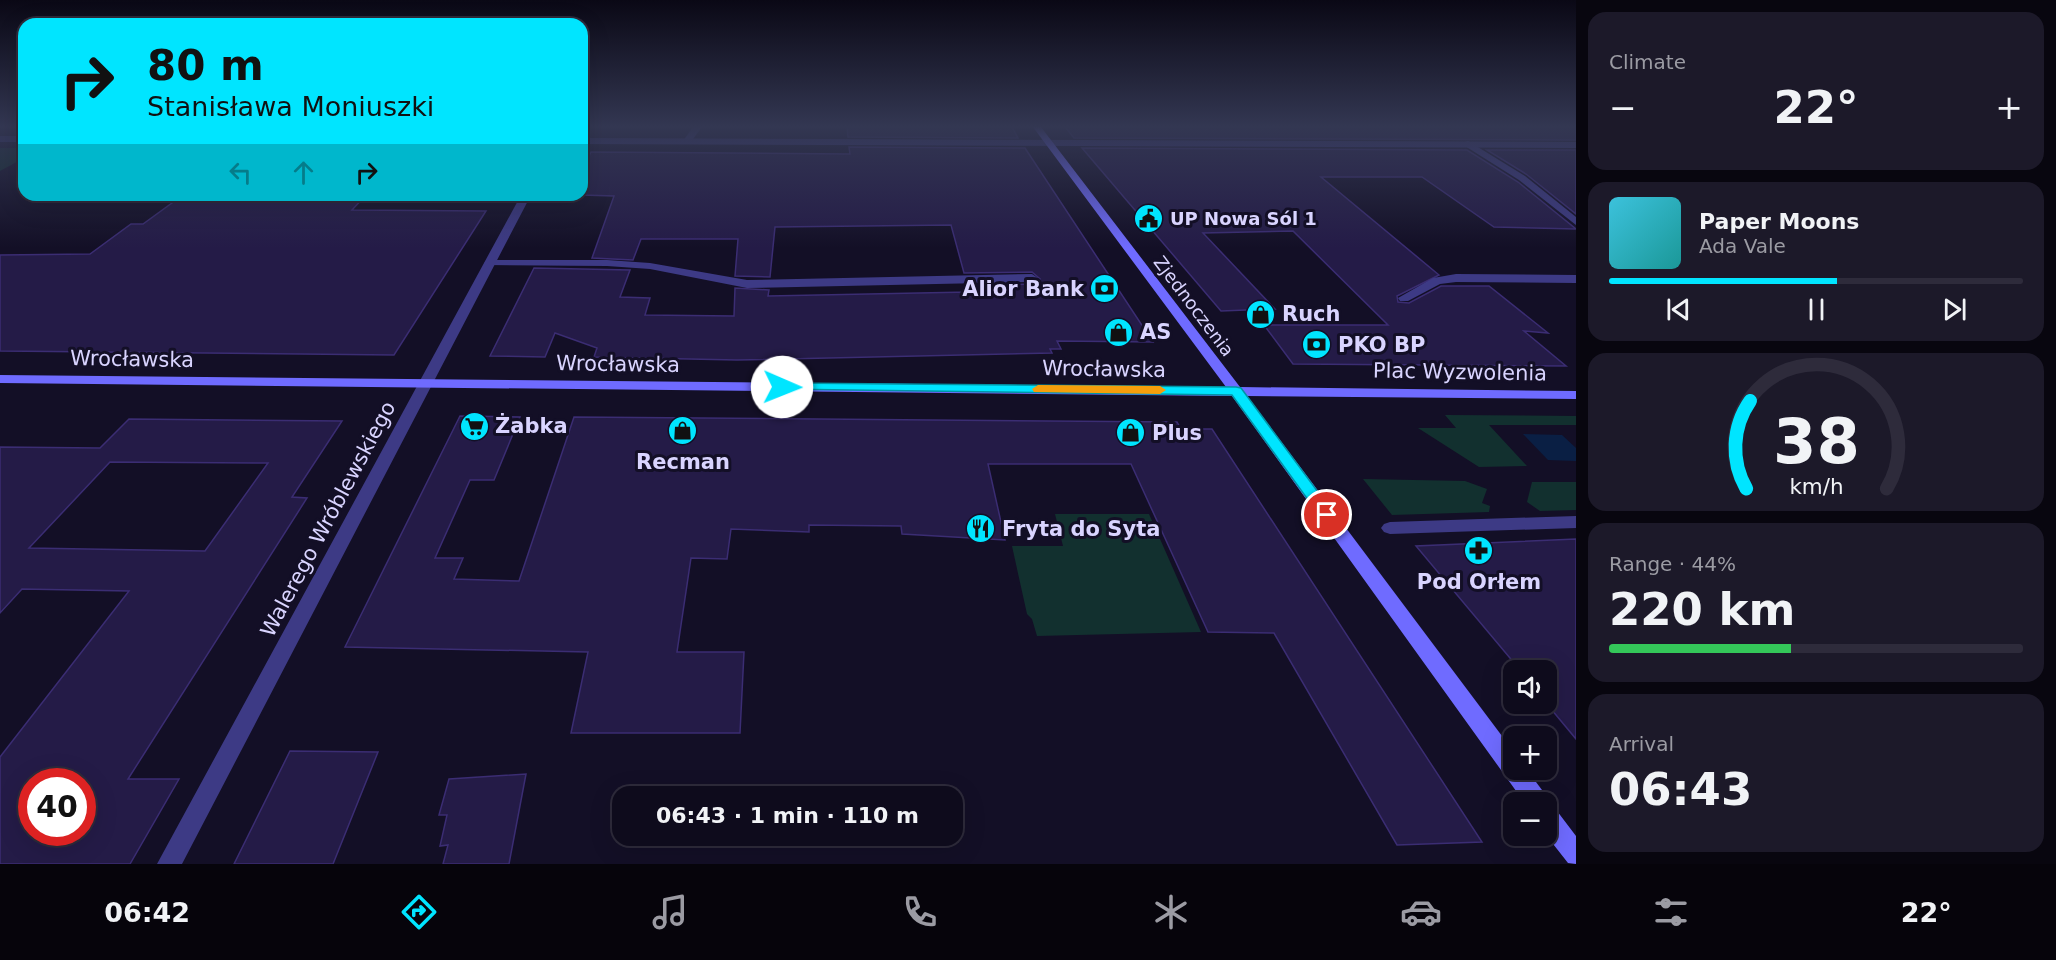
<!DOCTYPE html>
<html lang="en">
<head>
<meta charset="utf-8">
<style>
	:root { --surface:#0e0b1c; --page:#1c1929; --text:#f1f3f6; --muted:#9b9ba3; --line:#2e2b3b; --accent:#00e5ff }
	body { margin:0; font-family:"DejaVu Sans",sans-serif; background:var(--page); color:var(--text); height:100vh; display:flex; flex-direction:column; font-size:22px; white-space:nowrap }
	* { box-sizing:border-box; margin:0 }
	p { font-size:20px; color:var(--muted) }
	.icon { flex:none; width:33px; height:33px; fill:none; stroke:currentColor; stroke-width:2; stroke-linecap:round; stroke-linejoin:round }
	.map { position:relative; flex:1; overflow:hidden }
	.sheet { display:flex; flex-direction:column; gap:12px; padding:12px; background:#08060f; width:480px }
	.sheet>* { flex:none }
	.guide { position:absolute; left:18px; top:18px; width:570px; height:183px; border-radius:18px; box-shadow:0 6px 24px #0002,0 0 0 2px var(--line); background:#00e5ff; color:#111; overflow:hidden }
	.tools { position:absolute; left:1503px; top:660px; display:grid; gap:12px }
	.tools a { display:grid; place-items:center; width:54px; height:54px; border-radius:12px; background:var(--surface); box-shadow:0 6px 24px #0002,0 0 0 2px var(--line); font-size:30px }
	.speed { position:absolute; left:18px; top:768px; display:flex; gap:12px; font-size:30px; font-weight:700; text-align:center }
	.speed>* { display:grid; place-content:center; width:78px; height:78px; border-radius:50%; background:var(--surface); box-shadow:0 6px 24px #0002,0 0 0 2px var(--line); line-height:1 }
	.speed .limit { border:9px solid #d22; background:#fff; color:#111 }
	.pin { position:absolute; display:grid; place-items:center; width:51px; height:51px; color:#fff; margin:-26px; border:3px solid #fff; border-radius:50%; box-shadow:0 2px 6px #0007 }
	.me { position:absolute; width:66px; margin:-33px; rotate:91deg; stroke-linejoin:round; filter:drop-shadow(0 0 4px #0008) }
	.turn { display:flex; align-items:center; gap:21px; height:126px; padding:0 30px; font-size:27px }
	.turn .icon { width:78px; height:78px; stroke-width:2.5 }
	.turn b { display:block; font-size:42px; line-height:51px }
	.lanes { display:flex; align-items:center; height:57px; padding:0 30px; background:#0003; justify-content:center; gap:30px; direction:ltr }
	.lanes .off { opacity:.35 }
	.big { font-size:45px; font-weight:700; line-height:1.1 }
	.sheet .widget { flex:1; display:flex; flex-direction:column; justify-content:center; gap:9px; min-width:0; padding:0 21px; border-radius:18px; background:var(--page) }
	.sheet .dial { align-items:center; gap:0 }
	.dial svg { height:156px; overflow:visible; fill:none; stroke:var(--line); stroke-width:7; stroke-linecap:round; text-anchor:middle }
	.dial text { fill:var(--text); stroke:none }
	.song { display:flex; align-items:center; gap:18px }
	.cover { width:72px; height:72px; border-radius:9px; background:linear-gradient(135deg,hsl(190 70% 55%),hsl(180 70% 35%)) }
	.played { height:6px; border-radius:3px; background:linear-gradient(90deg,var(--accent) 55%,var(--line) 55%) }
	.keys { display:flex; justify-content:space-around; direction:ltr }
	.heat { display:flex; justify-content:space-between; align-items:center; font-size:33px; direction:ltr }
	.charge { height:9px; border-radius:4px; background:linear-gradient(90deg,#34c759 44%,var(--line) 0) }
	.trip { position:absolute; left:612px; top:786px; width:351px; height:60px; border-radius:18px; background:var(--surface); box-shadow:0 6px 24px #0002,0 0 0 2px var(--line); font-weight:700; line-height:60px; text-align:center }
	.menu { display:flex; height:96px; justify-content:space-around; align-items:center; background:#06040b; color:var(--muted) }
	.menu .icon { width:42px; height:42px }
	.menu .selected { color:var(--accent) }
	.menu b { font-size:27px; color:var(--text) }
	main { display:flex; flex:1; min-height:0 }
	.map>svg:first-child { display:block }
</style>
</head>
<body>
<main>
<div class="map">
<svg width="1576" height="864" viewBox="0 0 1576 864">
	<rect width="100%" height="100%" fill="#130f26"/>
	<path fill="#12302f" d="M 0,148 L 24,148 L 24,158 L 0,171 Z
		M 1445,415 L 1576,416 L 1576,425 L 1489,425 L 1527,466 L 1479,467 L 1418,428 L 1456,428 Z
		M 1363,479 L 1465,481 L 1487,489 L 1482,503 L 1490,506 L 1489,512 L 1392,515 Z
		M 1532,482 L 1576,482 L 1576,510 L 1540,511 L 1527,502 Z
		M 1055,514 L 1149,514 L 1201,632 L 1037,636 L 1032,619 L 1027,614 L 1012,546 L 1063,546 Z"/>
	<path fill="#0a1f44" d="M 1523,434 L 1562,435 L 1576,448 L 1576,461 L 1548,460 Z"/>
	<path fill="#241b47" stroke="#3b2d73" stroke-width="1.5" fill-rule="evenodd" d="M 847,127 L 1012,127 L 1018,138 L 848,137 Z
		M 1065,127 L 1576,127 L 1576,140 L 1074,138 Z
		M 849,147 L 1025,148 L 1153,342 L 1057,341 L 1061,349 L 1050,349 L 1052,353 L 737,360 L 594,357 L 597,348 L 555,333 L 545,357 L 490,356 L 534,268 L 630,270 L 620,297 L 650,298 L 645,315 L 734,316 L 735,288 L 769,290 L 768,296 L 969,292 L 968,286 L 1032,284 L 1040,279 L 1032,272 L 964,273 L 951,225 L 775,227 L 770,277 L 735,276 L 738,239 L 641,239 L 633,260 L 592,258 L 614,196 L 582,195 L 582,171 L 591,152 L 850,154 Z
		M 1082,148 L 1467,150 L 1518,182 L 1576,229 L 1494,227 L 1422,177 L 1321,177 L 1439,275 L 1397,296 L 1398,302 L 1409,303 L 1441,286 L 1489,286 L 1548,333 L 1524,331 L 1566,366 L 1293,364 L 1264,325 L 1388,325 L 1293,231 L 1203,233 L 1275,309 L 1221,311 Z
		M 1487,150 L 1576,150 L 1576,214 L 1526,174 Z
		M 183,195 L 366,195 L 352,210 L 486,211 L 394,355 L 0,351 L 0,255 L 90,254 L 131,224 L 143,224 Z
		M 460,416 L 520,417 L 494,480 L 470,480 L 435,558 L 463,558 L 454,579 L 519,581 L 574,417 L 1177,422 L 1181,429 L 1212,429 L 1482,842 L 1397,845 L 1274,633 L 1208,632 L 1131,464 L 988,464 L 1005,540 L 902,534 L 901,526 L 809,525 L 809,532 L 731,529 L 727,559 L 691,558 L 677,652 L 744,652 L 740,733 L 571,733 L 588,652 L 345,647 Z
		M 129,419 L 342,421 L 292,497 L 307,498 L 128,779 L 179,779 L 130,864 L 0,864 L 0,757 L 129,591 L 22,589 L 0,613 L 0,447 L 100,448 ZM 110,462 L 268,463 L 205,551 L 29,548 ZM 32,782 L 82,782 L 82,832 L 32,832 Z
		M 1576,539 L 1576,739 L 1546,703 L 1546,670 L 1520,670 L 1416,546 Z
		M 290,751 L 378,752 L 333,864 L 234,864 Z
		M 526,774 L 509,864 L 443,864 L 448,845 L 440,846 L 447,815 L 439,815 L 449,779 Z"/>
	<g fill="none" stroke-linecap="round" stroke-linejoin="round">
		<path fill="#3d3a85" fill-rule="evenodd" d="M 693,127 L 702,127 L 690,143 L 684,143 L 683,141 Z
			M 1468,141 L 1525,176 L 1576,217 L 1576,225 L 1519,180 L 1465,146 L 1465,142 Z
			M 490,260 L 607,260 L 650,263 L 747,280 L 1032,274 L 1038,278 L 1032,282 L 747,288 L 650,269 L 607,266 L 486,265 L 484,263 Z
			M 1456,274 L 1576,275 L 1576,283 L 1456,282 L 1440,284 L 1408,301 L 1400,301 L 1398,298 L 1433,278 Z"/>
		<path fill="#3d3a85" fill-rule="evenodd" d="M 0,136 L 24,136 L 24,142 L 0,142 Z
			M 582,138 L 1576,142 L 1576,148 L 582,144 Z
			M 521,195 L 531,195 L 182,864 L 157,864 Z
			M 1576,516 L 1576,528 L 1390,534 L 1384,532 L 1381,528 L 1384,524 L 1390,522 Z"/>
		<path fill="#6f6bff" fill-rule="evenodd" d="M 1033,127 L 1041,127 L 1240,387 L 1576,391 L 1576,399 L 1247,396 L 1514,752 L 1514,770 L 1527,770 L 1545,794 L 1547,804 L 1554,807 L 1576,836 L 1576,864 L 1568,863 L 1546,835 L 1546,802 L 1524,802 L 1232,396 L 0,383 L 0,375 L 1226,387 Z"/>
	</g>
	<linearGradient id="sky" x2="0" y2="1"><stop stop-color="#0a0815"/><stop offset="0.51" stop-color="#333752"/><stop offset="1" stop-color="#333752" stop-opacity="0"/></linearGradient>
	<rect width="1576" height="248" fill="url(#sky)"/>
	<path fill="#00e5ff" stroke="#0095a6" stroke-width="1.5" d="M 782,383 L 1236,387 L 1241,388 L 1335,515 L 1332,519 L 1322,519 L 1232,395 L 777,389 L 777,384 Z"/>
	<path fill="#f59e0b" d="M 1038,385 L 1160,386 L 1166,390 L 1160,394 L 1034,392 L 1032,389 Z"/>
	<defs>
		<symbol id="civic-disc" viewBox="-11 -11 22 22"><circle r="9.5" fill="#00e5ff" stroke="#130f26"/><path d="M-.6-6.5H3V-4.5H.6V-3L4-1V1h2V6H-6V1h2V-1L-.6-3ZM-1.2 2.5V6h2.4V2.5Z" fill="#111"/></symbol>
		<symbol id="bank-disc" viewBox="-11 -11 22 22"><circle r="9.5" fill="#00e5ff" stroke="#130f26"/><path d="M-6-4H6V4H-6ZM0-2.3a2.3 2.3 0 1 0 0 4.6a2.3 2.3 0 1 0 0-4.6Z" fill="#111"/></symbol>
		<symbol id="shop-disc" viewBox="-11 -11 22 22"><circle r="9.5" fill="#00e5ff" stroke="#130f26"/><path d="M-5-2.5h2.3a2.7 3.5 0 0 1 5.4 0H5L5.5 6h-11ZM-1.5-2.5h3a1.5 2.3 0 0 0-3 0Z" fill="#111"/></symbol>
		<symbol id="supermarket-disc" viewBox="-11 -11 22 22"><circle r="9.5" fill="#00e5ff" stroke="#130f26"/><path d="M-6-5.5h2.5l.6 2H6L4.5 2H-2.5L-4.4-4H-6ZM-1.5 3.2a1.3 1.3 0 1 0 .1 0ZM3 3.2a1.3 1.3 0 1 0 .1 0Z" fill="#111"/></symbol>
		<symbol id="restaurant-disc" viewBox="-11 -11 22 22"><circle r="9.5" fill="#00e5ff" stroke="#130f26"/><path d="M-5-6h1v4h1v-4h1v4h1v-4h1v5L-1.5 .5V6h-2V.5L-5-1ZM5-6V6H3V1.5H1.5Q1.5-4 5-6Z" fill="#111"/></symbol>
		<symbol id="pharmacy-disc" viewBox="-11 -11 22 22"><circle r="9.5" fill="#00e5ff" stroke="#130f26"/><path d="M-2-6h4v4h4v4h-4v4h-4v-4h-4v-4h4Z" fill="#111"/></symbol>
	</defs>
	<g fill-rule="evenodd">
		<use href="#civic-disc" x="1132" y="202" width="33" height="33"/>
		<use href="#bank-disc" x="1088" y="272" width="33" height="33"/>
		<use href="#shop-disc" x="1244" y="298" width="33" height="33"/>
		<use href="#shop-disc" x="1102" y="316" width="33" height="33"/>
		<use href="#bank-disc" x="1300" y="328" width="33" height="33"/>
		<use href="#supermarket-disc" x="458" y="410" width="33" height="33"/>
		<use href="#shop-disc" x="666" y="414" width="33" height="33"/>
		<use href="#shop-disc" x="1114" y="416" width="33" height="33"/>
		<use href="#restaurant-disc" x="964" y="512" width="33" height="33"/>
		<use href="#pharmacy-disc" x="1462" y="534" width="33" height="33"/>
	</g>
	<g text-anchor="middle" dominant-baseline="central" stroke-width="6" stroke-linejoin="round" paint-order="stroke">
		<g font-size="18" font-weight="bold" fill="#d9d4ff" stroke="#130f26" text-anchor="start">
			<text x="1170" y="218">UP Nowa Sól 1</text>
		</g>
		<g font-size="18" fill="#d9d4ff" stroke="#130f26">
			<text transform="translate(1194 306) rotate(53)">Zjednoczenia</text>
		</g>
		<g font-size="21" font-weight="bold" fill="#d9d4ff" stroke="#130f26" text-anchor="start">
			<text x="1084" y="289" text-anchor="end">Alior Bank</text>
			<text x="1282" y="314">Ruch</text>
			<text x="1140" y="332">AS</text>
			<text x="1338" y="345">PKO BP</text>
			<text x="495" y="426">Żabka</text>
			<text x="1152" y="433">Plus</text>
			<text x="683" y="462" text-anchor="middle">Recman</text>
			<text x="1002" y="529">Fryta do Syta</text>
			<text x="1479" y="582" text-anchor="middle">Pod Orłem</text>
		</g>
		<g font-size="21" fill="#d9d4ff" stroke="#130f26">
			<text transform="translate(132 359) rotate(1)">Wrocławska</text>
			<text transform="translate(618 364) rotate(1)">Wrocławska</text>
			<text transform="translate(1104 369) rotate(1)">Wrocławska</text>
			<text transform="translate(1460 372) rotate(1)">Plac Wyzwolenia</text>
			<text transform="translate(328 519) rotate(-62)">Walerego Wróblewskiego</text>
		</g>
	</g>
</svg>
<div class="tools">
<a><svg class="icon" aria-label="sound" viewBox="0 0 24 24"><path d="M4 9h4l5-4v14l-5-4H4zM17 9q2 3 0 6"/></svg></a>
<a>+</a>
<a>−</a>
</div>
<div class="speed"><div class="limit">40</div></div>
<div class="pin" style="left:1327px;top:515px;background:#d93025"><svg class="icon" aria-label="arrive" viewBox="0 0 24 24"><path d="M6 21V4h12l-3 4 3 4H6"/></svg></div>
<svg class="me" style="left:782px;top:387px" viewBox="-20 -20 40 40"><circle r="19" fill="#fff"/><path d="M0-13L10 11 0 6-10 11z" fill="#00e5ff"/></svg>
<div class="trip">06:43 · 1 min · 110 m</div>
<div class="guide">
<div class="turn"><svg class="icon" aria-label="right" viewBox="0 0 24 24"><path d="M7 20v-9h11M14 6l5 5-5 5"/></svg><div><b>80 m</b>Stanisława Moniuszki</div></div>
<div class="lanes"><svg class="icon off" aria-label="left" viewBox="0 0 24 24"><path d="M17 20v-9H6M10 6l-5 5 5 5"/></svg><svg class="icon off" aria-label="ahead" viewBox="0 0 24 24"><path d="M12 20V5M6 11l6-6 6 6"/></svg><svg class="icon" aria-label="right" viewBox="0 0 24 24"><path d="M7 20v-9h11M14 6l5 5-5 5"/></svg></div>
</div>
</div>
<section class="sheet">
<div class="widget"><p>Climate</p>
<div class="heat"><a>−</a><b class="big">22°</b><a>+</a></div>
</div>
<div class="widget">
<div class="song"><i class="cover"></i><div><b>Paper Moons</b><p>Ada Vale</p></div></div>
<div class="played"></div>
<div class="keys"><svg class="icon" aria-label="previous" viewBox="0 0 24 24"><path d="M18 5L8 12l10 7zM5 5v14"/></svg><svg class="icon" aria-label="pause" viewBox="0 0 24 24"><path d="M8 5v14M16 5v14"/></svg><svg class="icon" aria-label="next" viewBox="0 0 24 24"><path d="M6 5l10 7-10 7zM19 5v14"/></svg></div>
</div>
<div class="widget dial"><svg viewBox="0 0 100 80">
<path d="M14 69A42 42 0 1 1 86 69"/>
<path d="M14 69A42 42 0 0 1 16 24" stroke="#00e5ff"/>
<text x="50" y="56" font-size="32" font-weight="700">38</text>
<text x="50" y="72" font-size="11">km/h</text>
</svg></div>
<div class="widget"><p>Range · 44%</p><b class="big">220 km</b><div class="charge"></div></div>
<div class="widget"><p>Arrival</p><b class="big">06:43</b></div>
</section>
</main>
<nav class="menu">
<b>06:42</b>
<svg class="icon selected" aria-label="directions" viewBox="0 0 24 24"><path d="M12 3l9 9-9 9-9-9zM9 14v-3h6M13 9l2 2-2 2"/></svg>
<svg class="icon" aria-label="music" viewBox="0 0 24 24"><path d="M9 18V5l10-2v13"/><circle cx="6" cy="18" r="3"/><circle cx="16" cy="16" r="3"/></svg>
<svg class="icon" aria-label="phone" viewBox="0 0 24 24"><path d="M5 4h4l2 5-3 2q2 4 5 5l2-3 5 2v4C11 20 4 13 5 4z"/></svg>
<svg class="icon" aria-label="climate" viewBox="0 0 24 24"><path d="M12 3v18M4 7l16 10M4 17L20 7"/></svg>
<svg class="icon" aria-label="car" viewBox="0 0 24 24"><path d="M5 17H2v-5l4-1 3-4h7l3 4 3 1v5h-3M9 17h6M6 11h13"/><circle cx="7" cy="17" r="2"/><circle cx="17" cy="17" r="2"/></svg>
<svg class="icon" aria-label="filters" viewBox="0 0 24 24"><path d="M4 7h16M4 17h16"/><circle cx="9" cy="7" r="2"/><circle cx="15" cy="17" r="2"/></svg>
<b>22°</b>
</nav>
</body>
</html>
